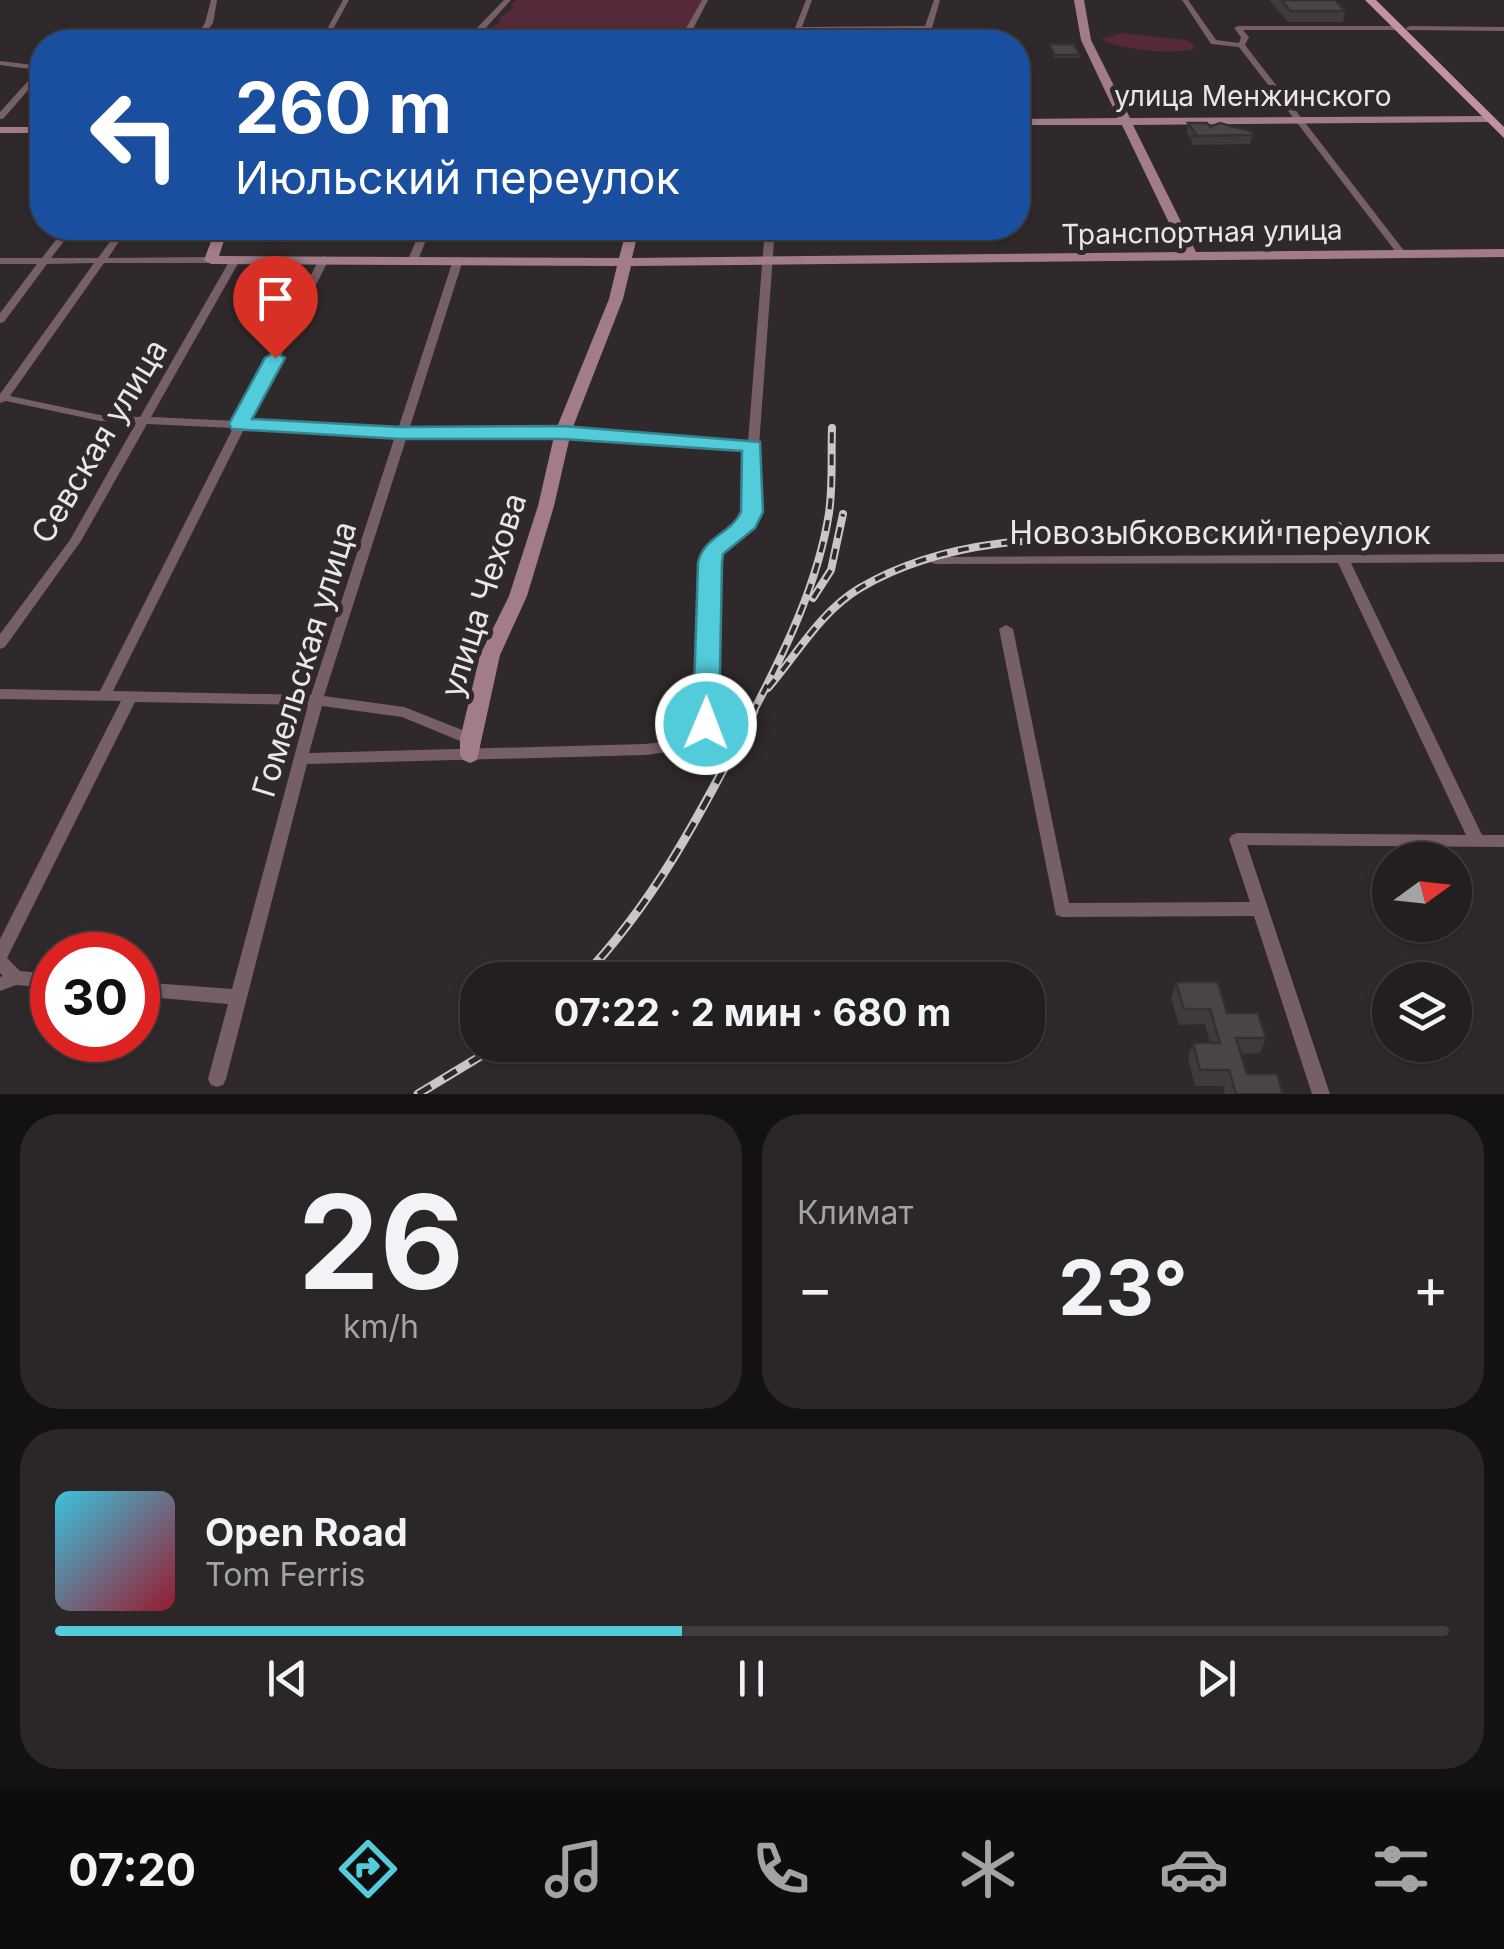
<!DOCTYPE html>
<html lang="ru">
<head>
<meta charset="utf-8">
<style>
	:root { --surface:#231f20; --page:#2b2729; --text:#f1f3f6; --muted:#a3a2a5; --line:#403d3e; --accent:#52cbda }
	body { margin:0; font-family:Inter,sans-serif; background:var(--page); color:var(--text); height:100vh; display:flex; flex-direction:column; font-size:38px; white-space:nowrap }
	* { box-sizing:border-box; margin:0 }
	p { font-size:32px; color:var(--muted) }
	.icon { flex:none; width:55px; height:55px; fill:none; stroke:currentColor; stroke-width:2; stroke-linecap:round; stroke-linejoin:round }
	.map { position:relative; height:1094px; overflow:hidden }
	.details { display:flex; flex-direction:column; gap:20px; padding:20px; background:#131112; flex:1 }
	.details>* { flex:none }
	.guide { position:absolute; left:30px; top:30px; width:1000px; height:210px; border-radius:40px; box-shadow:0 2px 8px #0004,0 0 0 2px var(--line); background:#1a4fa0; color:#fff; overflow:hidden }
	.needle { width:65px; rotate:75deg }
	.buttons { position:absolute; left:1372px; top:842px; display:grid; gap:20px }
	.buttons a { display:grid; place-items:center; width:100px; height:100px; border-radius:50%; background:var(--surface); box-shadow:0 2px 8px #0004,0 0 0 2px var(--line); font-size:50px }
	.speed { position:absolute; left:30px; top:932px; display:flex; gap:20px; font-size:50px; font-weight:700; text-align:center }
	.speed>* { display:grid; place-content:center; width:130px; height:130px; border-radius:50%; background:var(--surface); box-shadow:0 2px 8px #0004,0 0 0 2px var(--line); line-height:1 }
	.speed .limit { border:15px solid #d22; background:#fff; color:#111 }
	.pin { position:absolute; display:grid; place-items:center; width:85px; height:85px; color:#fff; margin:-102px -42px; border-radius:50% 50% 50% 0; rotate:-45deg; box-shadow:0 0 10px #0007 }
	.pin .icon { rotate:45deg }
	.me { position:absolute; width:110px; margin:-55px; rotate:1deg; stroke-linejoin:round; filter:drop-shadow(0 0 8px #0008) }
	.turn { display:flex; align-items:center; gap:35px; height:210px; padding:0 40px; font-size:45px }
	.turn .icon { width:130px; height:130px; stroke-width:2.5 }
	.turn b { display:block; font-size:70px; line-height:85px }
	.big { font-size:75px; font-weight:700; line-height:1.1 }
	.details .card { flex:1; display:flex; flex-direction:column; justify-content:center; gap:15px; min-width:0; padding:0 35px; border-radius:40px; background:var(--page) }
	.details .dial { align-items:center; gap:0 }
	.dial b { font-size:130px; line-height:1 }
	.song { display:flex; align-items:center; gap:30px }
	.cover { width:120px; height:120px; border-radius:15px; background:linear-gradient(135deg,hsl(190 70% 55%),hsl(350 70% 35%)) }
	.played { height:10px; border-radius:5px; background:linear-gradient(90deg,var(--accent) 45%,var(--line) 45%) }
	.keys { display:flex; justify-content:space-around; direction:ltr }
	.heat { display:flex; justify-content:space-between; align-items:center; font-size:55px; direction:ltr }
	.details .tiles { flex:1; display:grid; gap:20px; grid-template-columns:1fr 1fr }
	.card:last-child { grid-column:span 2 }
	.trip { position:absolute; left:460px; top:962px; width:585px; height:100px; border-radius:40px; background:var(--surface); box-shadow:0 2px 8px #0004,0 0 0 2px var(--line); font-weight:700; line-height:100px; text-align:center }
	.tab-bar { display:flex; height:160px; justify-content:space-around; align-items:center; background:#0e0c0d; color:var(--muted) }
	.tab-bar .icon { width:70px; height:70px }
	.tab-bar .selected { color:var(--accent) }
	.tab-bar b { font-size:45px; color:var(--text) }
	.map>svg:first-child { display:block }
</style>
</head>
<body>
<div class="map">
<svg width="1504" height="1094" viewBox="0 0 1504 1094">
	<rect width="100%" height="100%" fill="#2f292b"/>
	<path fill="#55293a" d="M 516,0 L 702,0 L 686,29 L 669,37 L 482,32 L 500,23 L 499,19 L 514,7 L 510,5 Z
		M 1121,33 L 1187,40 L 1196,47 C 1183,57 1115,49 1101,39 Z"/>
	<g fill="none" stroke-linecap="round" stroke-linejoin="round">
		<path fill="#775f67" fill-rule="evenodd" d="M 211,0 L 217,0 L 213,23 L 199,42 L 193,42 L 205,23 Z
			M 343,0 L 349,0 L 326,42 L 320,42 Z
			M 504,0 L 511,0 L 483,31 L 667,39 L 685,30 L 702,0 L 708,0 L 693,29 L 795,28 L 806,0 L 812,0 L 802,27 L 925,26 L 934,0 L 940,0 L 932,28 L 935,42 L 929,42 L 925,30 L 795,32 L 785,34 L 780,42 L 773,42 L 779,32 L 689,33 L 672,42 L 480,35 L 478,42 L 472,42 L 474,31 Z
			M 1182,0 L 1188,0 L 1216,40 L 1239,43 L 1241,37 L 1234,28 L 1238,26 L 1400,26 L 1401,28 L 1397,30 L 1243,30 L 1249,37 L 1245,45 L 1405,252 L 1405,256 L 1399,256 L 1239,47 L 1211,44 Z
			M 1410,26 L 1504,27 L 1504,31 L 1407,30 L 1406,28 Z
			M 0,61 L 42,66 L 42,74 L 3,119 L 0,119 L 0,112 L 38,70 L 0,65 Z
			M 65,228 L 74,228 L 51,258 L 98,258 L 120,228 L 128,228 L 108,258 L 211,257 L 216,260 L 211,263 L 104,263 L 10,396 L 100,415 L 140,417 L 230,260 L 235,257 L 240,260 L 151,417 L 237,421 L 319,259 L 324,256 L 329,259 L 248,422 L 398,429 L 453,260 L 458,257 L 463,260 L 409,430 L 563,429 L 748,442 L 765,228 L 775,228 L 759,446 L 758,512 L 751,526 L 718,552 L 713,724 C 697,747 672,752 645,755 L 307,764 L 226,1079 L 223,1085 L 217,1087 L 211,1085 L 208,1079 L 228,1004 L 138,996 L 138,982 L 232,989 L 308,705 L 135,702 L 7,958 L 20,971 L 52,974 L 52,988 L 16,985 L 0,991 L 0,977 L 3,976 L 0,973 L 0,939 L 121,701 L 0,699 L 0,689 L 100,691 L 233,428 L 147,424 L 81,541 L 5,647 L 0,649 L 0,634 L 70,540 L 136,423 L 100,421 L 6,401 L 0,403 L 0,394 L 94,263 L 47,264 L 4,322 L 0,323 L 0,313 L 37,264 L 0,264 L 0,258 L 42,258 ZM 244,429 L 395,436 L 311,695 L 113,691 ZM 563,435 L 747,449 L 746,512 L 742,521 L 706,551 L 699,723 C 684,739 666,742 645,744 L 309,753 L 322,706 L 402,717 L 465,743 L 475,743 L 477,739 L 475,735 L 404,707 L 324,696 L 407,436 Z
			M 421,228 L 431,228 L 418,260 L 413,263 L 410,262 L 408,260 Z
			M 1504,554 L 1504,562 L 1351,563 L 1482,835 L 1504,835 L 1504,847 L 1247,845 L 1330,1094 L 1312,1094 L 1254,916 L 1062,917 L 1056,915 L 999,629 L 1006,625 L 1013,629 L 1069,903 L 1250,902 L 1229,839 L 1232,835 L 1237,833 L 1466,835 L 1338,563 L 936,564 L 932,563 L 930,560 L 932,557 Z"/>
		<path fill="#a27c89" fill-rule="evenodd" d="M 1074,0 L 1084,0 L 1091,40 L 1130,118 L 1489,116 L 1495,119 L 1489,122 L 1133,125 L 1196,252 L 1504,249 L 1504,257 L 631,266 L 623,299 L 571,432 L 554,506 L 527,596 L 500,655 L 477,760 L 470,763 L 463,760 L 460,755 L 460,739 L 480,655 L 509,596 L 538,506 L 555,432 L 609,299 L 617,266 L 211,264 L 204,260 L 216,228 L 228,228 L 219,256 L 619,258 L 627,228 L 639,228 L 632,258 L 1183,252 L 1122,125 L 1018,125 L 1018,119 L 1118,118 L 1081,40 Z
			M 0,127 L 42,127 L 42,133 L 0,133 Z"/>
		<path fill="#c292a3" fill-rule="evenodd" d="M 1365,0 L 1376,0 L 1504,127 L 1504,138 Z"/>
		<defs>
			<path id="rail-far1" d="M 1322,533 L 1376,531
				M 813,598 L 831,570 L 843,514
				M 768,688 C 797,654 821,611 860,588 C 965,526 1092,540 1209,537 C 1252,536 1295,530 1338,526
				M 752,714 C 785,651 818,583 829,513 C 833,485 831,456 832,428"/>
			<path id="rail" d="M 580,980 C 656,902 704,807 754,711
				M 418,1094 L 499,1045"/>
		</defs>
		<use href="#rail-far1" stroke="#cac6c8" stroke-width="8"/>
		<use href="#rail" stroke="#cac6c8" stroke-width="9"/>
		<use href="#rail-far1" stroke="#2f292b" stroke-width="4" stroke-dasharray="11" stroke-linecap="butt"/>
		<use href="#rail" stroke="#2f292b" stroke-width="5" stroke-dasharray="15" stroke-linecap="butt"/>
	</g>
	<path fill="#403a3c" d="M 1269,0 L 1335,0 L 1345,11 L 1343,22 L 1288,22 Z
		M 1049,44 L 1080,55 L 1079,58 L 1054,58 Z
		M 1188,123 L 1253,132 L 1250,144 L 1191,145 L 1192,141 L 1187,133 Z
		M 1176,982 L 1266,1038 L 1260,1053 L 1241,1054 L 1247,1074 L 1283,1094 L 1225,1094 L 1223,1086 L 1195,1086 L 1188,1058 L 1193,1043 L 1210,1043 L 1205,1024 L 1179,1025 L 1171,998 Z"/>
	<path fill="#4b4446" stroke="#343031" stroke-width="2.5" d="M 1281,0 L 1335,0 L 1345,11 L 1291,11 Z
		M 1049,44 L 1074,44 L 1080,55 L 1054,55 Z
		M 1188,123 L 1207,123 L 1210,127 L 1220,123 L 1253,132 L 1252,135 L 1193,136 L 1196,134 Z
		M 1176,982 L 1218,982 L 1227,1013 L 1258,1013 L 1266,1038 L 1236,1038 L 1247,1074 L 1277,1074 L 1283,1094 L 1236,1094 L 1229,1070 L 1200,1070 L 1193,1043 L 1220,1043 L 1210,1009 L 1184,1009 Z"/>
	<path fill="#52cbda" stroke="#35848e" stroke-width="2.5" d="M 275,352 L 285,358 L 252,419 L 401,427 L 563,426 L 760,442 L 763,512 L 755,528 L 723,554 L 722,563 L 719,724 L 715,731 L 697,731 L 693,724 L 698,563 C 703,537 731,534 741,512 L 742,451 L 563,439 L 401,439 L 232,429 L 229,424 L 265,358 Z"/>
	<g text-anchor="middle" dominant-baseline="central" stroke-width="10" stroke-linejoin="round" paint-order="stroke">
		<g font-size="28" fill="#eae6e8" stroke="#2f292b">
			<text x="1253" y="96">улица Менжинского</text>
			<text transform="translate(1202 232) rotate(-1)">Транспортная улица</text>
		</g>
		<g font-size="32" fill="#eae6e8" stroke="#2f292b">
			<text transform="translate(99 441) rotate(-59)">Севская улица</text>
			<text x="1220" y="532">Новозыбковский переулок</text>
			<text transform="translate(483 595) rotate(-72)">улица Чехова</text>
			<text transform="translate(304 659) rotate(-73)">Гомельская улица</text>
		</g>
	</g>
</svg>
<div class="buttons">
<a><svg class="needle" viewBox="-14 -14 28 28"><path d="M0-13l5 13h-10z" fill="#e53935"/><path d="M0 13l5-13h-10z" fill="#a3a2a5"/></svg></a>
<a><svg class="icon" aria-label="layers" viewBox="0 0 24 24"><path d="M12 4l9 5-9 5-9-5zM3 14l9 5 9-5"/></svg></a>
</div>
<div class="speed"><div class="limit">30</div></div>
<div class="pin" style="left:275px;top:358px;background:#d93025"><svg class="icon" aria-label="arrive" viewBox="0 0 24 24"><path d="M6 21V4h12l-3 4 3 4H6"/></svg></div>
<svg class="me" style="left:706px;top:724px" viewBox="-20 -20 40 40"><circle r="17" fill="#52cbda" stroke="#fff" stroke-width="3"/><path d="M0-11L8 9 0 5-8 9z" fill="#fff"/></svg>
<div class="trip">07:22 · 2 мин · 680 m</div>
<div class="guide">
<div class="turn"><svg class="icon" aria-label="left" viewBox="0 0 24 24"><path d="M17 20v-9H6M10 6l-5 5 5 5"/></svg><div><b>260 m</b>Июльский переулок</div></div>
</div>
</div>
<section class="details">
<div class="tiles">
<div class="card dial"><b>26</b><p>km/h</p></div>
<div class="card"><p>Климат</p>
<div class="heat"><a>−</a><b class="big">23°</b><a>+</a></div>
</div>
<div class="card">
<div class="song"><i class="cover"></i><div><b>Open Road</b><p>Tom Ferris</p></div></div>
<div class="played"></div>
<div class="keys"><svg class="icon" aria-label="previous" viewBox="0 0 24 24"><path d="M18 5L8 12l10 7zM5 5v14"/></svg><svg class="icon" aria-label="pause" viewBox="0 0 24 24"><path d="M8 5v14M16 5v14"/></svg><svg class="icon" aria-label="next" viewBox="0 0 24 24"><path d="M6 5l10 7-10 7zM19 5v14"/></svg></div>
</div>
</div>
</section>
<nav class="tab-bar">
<b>07:20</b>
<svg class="icon selected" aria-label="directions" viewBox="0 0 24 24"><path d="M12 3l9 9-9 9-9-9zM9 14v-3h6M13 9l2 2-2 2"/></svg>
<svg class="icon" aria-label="music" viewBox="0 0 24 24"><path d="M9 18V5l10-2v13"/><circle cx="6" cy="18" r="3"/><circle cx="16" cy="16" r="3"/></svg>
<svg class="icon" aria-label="phone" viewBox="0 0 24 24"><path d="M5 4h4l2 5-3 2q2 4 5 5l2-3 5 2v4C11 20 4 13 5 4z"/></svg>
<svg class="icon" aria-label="climate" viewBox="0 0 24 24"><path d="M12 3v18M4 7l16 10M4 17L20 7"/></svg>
<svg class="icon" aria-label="car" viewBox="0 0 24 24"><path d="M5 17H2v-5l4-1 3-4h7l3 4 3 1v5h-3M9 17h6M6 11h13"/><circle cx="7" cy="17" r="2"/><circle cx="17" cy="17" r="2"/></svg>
<svg class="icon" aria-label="filters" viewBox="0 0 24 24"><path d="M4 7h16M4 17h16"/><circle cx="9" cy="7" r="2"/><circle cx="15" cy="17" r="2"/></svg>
</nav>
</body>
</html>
